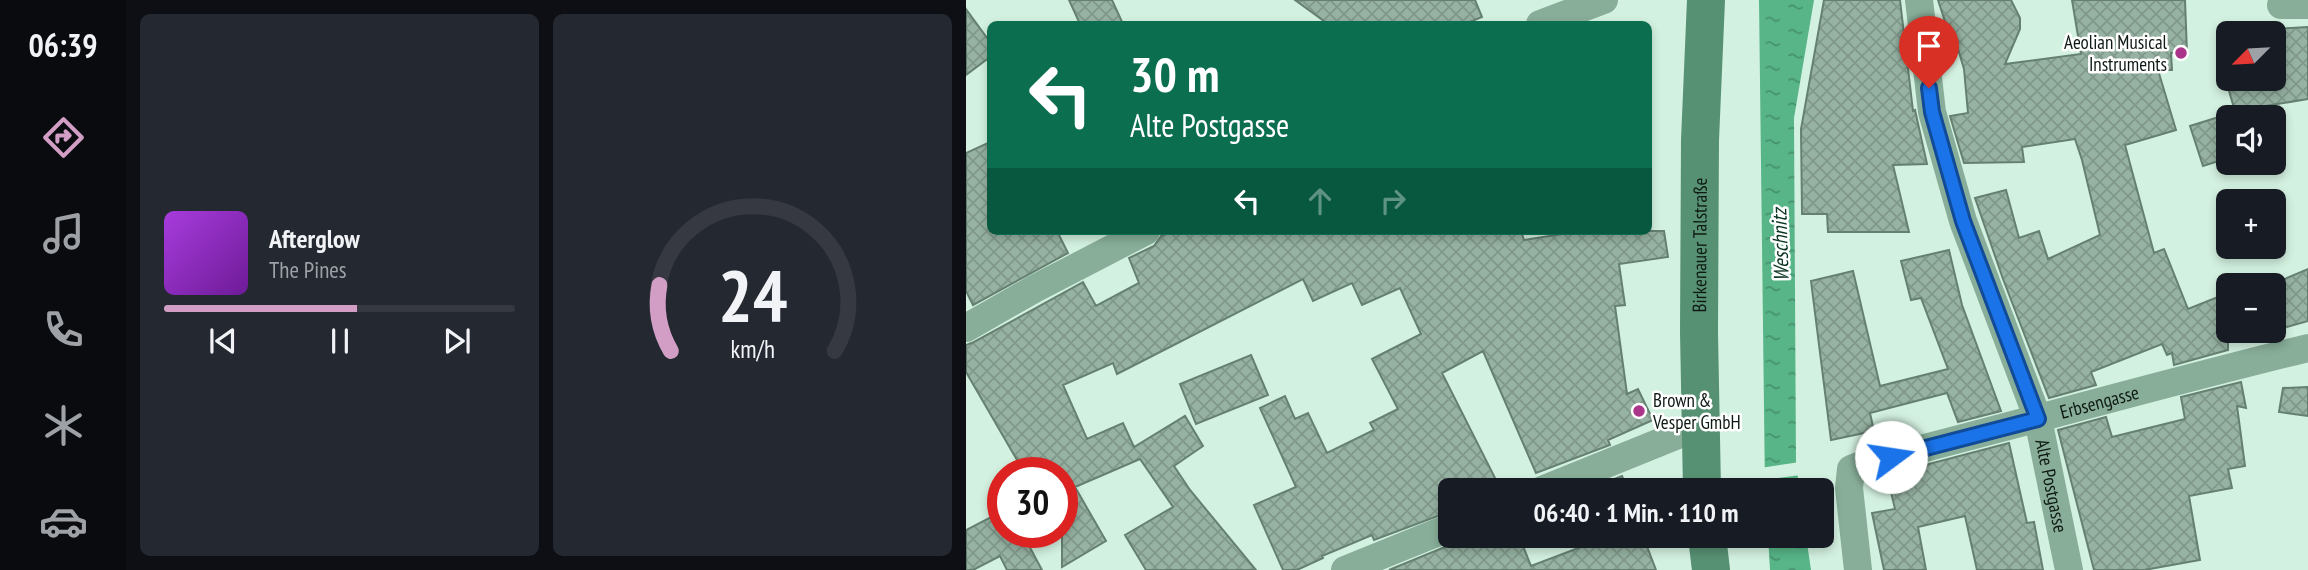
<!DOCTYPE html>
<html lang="de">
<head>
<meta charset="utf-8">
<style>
	:root { --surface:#171b24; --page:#242831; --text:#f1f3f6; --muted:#9ea1a6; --line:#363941; --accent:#d29ec6 }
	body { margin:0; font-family:"PT Sans Narrow",sans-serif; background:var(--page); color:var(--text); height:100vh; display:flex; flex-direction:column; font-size:26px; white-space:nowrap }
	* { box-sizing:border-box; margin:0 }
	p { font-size:23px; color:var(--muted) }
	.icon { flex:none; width:38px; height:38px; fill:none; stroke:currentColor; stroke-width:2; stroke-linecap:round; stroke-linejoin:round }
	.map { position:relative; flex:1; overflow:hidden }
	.panel { display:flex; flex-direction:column; gap:14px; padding:14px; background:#0d0f14; width:840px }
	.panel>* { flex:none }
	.guide { position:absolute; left:21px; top:21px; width:665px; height:214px; border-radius:10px; box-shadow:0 4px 10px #0003; background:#0b6e4f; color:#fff; overflow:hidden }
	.needle { width:46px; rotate:246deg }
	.buttons { position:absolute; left:1250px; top:21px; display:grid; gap:14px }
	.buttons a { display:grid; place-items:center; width:70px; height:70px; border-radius:10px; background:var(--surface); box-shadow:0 4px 10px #0003; font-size:35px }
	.speed { position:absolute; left:21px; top:457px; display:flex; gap:14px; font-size:35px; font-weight:700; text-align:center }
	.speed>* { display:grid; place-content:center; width:91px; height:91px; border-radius:50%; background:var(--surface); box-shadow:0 4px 10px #0003; line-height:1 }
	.speed .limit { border:10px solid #d22; background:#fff; color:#111 }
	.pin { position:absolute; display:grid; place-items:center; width:60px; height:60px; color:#fff; margin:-72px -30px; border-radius:50% 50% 50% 0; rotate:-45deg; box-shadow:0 0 7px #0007 }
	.pin .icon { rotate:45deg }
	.me { position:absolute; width:77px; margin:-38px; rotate:76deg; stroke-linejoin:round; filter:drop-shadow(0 0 5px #0008) }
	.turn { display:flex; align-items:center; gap:24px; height:147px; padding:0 28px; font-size:32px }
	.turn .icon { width:91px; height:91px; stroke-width:2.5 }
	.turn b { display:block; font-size:49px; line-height:60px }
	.lanes { display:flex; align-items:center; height:66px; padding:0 28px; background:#0003; justify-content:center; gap:35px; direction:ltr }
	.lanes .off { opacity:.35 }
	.panel .card { flex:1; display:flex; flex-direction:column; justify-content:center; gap:10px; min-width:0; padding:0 24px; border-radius:10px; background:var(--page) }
	.panel .dial { align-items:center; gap:0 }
	.dial svg { height:182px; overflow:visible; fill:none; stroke:var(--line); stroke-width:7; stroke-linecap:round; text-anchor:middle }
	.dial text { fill:var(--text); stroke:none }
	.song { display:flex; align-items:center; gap:21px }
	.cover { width:84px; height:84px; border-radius:10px; background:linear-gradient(135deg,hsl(280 70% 55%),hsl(280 70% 35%)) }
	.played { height:7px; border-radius:4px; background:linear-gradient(90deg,var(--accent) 55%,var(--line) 55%) }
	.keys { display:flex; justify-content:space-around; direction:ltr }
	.panel .tiles { flex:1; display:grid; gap:14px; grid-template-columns:repeat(2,1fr) }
	.trip { position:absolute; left:472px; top:478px; width:396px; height:70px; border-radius:10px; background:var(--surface); box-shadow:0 4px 10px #0003; font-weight:800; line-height:70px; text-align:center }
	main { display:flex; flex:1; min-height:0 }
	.dock { display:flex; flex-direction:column; width:126px; justify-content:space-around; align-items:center; background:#090b0e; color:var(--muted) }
	.dock .icon { width:49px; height:49px }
	.dock .active { color:var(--accent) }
	.dock b { font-size:32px; color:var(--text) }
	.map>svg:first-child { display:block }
</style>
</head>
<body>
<main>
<nav class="dock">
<b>06:39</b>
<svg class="icon active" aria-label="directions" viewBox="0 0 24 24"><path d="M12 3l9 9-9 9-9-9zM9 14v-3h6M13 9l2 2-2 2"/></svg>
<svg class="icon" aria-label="music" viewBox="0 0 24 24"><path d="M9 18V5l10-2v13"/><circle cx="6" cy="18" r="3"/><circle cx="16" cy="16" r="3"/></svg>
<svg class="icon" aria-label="phone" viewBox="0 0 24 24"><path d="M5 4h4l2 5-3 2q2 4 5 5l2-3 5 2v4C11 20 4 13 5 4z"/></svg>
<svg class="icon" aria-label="climate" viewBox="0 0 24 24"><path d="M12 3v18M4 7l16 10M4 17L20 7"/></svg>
<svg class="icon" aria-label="car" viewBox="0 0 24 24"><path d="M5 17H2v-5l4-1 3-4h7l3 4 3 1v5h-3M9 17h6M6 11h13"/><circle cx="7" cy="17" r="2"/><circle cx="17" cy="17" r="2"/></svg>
</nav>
<section class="panel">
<div class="tiles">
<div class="card">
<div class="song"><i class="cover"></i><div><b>Afterglow</b><p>The Pines</p></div></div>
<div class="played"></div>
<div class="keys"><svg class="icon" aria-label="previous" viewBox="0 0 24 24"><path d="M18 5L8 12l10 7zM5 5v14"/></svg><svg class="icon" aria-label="pause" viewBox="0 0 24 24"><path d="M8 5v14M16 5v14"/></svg><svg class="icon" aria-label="next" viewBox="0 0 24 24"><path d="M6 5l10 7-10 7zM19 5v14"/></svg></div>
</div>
<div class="card dial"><svg viewBox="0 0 100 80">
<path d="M14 69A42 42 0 1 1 86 69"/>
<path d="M14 69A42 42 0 0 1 9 40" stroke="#d29ec6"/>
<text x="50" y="56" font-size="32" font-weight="700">24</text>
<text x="50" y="72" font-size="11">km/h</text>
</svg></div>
</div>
</section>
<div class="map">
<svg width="1342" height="570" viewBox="0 0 1342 570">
	<defs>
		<pattern id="water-ripples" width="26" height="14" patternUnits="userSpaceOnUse" patternTransform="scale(1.75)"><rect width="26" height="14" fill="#57b588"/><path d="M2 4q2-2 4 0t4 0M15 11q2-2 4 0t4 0" fill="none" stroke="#46926e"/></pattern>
		<pattern id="building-cross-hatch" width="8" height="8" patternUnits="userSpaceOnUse" patternTransform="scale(1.75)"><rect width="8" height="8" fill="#96b2a2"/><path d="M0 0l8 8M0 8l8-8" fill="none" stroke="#80988b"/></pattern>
	</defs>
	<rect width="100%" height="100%" fill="#d3f1e0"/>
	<path fill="url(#water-ripples)" d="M 793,0 L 848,0 L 828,118 L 830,466 L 834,490 L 799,490 Z
		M 802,536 L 840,536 L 845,570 L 804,570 Z"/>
	<path fill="#d3f1e0" d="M 834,462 L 835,475 L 795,480 L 794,468 Z"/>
	<path fill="url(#building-cross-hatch)" stroke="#658071" stroke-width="2" d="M 103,0 L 146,0 L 157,24 L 114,24 Z
		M 329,0 L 509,0 L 516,17 L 499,24 L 362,24 Z
		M 858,0 L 934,0 L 947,111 L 949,110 L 961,164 L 927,165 L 943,232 L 862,232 L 861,214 L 836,214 L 835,129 Z
		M 972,0 L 1045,0 L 1054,18 L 1054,29 L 1039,64 L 1115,54 L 1106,0 L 1219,0 L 1221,53 L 1205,53 L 1206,70 L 1192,70 L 1210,130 L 1159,145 L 1188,253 L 1198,249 L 1222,309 L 1262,293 L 1262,350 L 1208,365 L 1206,353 L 1201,355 L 1196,344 L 1125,372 L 1130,385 L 1083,398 L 1037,279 L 1009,198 L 1040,190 L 1053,238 L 1073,231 L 1082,259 L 1134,235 L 1116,160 L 1109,139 L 1056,147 L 1058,162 L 998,163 L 984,116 L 1002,113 L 998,69 L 989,39 L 985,40 Z
		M 0,9 L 24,42 L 24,57 L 0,75 Z
		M 1342,27 L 1342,99 L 1269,111 L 1260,81 L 1307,79 L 1307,29 Z
		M 1262,114 L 1262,158 L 1237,166 L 1224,126 Z
		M 24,142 L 24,231 L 91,231 L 102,253 L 7,305 L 0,291 L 0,153 Z
		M 207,231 L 555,231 L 558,240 L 615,231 L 698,231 L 702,257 L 653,264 L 659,305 L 649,306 L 661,394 L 672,389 L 687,420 L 642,440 L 644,445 L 570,473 L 517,351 L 476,373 L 530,480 L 508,490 L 485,490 L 485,511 L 408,540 L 406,535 L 356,556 L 357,558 L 331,570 L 317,570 L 288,505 L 330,487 L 294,408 L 319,396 L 329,419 L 342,413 L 361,453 L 408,430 L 404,423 L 432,409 L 406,359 L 455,334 L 434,288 L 396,305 L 386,283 L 347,301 L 337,279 L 151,374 L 147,363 L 97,385 L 121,439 L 157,423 L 168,447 L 219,416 L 237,446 L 208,466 L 224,490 L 290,570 L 180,570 L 159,535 L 207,507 L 174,459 L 109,487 L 140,541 L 96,567 L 96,472 L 58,472 L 0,372 L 0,345 L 8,342 L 117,282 L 130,306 L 173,283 L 163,258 L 188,246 L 195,236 Z
		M 983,250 L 996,305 L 1035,411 L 992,422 L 981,393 L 904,413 L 908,431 L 865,440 L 845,281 L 887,271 L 914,386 L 982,369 L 955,298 L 945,300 L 935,261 Z
		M 1342,269 L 1342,321 L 1307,331 L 1307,284 Z
		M 285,355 L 302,395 L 230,424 L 214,384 Z
		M 1275,382 L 1280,408 L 1271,406 L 1279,466 L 1262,469 L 1266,488 L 1223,496 L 1234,560 L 1178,570 L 1128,570 L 1092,430 L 1140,417 L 1146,437 L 1219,419 L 1215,397 Z
		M 1342,387 L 1342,416 L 1313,412 L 1317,388 Z
		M 1043,443 L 1061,523 L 1068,522 L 1077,570 L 1011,570 L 999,516 L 952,527 L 960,570 L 918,570 L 906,513 L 929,509 L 921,475 Z
		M 656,476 L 662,490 L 620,490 Z
		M 37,511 L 37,532 L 80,532 L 61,542 L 76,570 L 41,570 L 34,556 L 7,570 L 0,570 L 0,530 Z
		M 499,536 L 553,536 L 565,566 L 644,536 L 677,536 L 690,570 L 423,570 L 491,542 Z"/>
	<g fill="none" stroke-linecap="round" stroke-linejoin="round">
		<g stroke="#88ae99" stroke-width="28">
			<path id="s1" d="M 953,0 L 966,112 L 997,221 L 1072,419 L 1103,570"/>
			<path d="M 1315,5 L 1342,5"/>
			<path d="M 574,24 L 638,0"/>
			<path d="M 0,328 L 68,289 L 180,231"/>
			<path d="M 576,490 L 734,426"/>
			<path d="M 379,570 L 485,527"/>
			<path id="s2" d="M 892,570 L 883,488 L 885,469 L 900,463 C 1048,426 1194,384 1342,348"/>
		</g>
		<g stroke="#579173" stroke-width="38">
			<path id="s3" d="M 736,490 L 733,332 L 734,140 L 740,0"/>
			<path d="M 741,536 L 745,570"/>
		</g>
	</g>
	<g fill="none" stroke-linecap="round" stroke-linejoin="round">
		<defs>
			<path id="route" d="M 925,457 L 1072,419 L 997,221 L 966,112 L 963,88"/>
		</defs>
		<use href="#route" stroke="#114b97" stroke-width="18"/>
		<use href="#route" stroke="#1a73e8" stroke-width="12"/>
	</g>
	<g fill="#ac358c" stroke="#fff" stroke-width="2.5">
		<circle cx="1215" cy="53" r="7"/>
		<circle cx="673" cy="411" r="7"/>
	</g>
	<g text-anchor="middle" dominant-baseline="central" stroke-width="5" stroke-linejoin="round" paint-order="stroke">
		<g font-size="19" fill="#0e1913" stroke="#fff" text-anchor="end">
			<text x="1201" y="42">Aeolian Musical<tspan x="1201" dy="22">Instruments</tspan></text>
			<text x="687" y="400" text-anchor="start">Brown &amp;<tspan x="687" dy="22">Vesper GmbH</tspan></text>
		</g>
		<g font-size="19" fill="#0e1913" stroke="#fff">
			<text stroke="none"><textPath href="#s3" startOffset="245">Birkenauer Talstraße</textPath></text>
			<text stroke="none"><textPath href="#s2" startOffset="359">Erbsengasse</textPath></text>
			<text stroke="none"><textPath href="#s1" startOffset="506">Alte Postgasse</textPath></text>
		</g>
		<g font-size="21" font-style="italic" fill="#093422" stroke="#fff">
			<text transform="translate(814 245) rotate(-92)">Weschnitz</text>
		</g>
	</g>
</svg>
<div class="buttons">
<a><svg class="needle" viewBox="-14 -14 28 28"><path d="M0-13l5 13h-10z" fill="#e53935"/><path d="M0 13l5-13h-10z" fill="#9ea1a6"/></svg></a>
<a><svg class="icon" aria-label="sound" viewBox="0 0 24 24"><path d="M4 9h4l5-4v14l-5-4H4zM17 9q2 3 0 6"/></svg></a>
<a>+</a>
<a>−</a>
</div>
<div class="speed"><div class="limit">30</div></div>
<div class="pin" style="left:963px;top:88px;background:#d93025"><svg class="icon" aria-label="arrive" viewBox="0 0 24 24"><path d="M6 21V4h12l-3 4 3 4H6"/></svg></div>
<svg class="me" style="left:925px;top:457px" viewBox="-20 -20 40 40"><circle r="19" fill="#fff"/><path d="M0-13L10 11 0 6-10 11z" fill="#1a73e8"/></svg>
<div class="trip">06:40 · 1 Min. · 110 m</div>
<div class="guide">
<div class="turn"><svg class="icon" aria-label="left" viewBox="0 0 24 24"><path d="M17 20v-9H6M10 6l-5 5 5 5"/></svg><div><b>30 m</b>Alte Postgasse</div></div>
<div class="lanes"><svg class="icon" aria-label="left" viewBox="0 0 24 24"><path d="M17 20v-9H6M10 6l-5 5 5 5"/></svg><svg class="icon off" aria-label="ahead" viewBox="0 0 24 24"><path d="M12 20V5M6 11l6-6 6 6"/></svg><svg class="icon off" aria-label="right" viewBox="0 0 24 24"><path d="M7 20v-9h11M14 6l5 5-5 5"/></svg></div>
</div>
</div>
</main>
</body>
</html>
